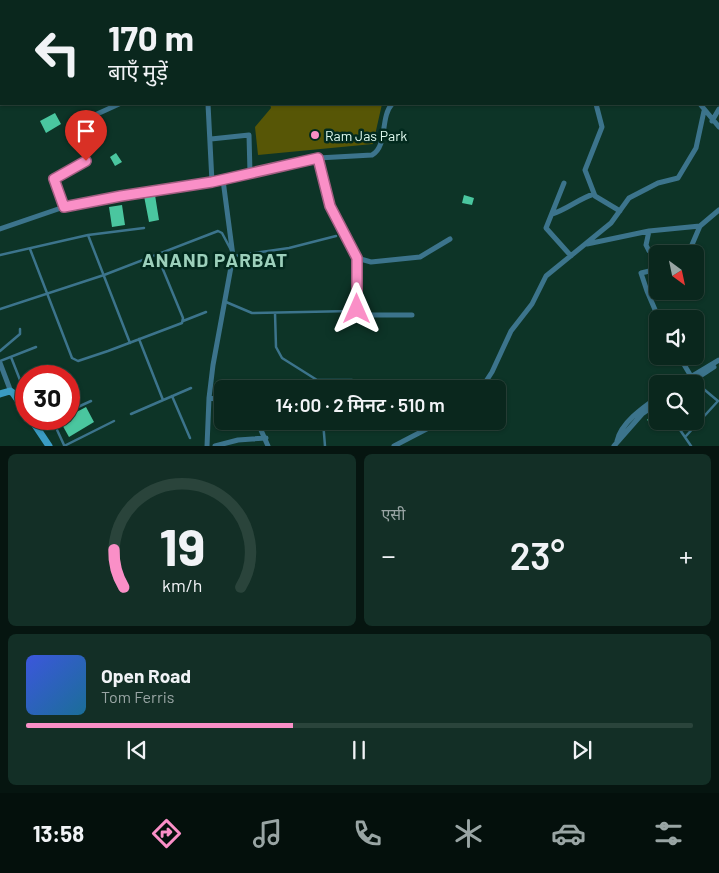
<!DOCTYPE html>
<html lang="hi">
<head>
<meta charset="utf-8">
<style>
	:root { --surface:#0a271d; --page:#132f26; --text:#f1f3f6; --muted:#99a5a4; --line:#2a443b; --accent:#fa8fc7 }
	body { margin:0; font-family:Barlow,"Noto Sans Devanagari",sans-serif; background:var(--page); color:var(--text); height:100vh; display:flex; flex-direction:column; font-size:19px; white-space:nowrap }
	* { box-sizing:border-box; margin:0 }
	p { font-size:16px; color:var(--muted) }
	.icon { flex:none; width:28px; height:28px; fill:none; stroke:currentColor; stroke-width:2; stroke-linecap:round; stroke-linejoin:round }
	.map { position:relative; height:446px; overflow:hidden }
	.side { display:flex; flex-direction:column; gap:8px; padding:8px; background:#061510; flex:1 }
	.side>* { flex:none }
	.guide { position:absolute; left:0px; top:0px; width:720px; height:105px; box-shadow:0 1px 4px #0004,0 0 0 1px var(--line); background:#0a271d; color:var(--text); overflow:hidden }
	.needle { width:32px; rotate:147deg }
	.buttons { position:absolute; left:649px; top:245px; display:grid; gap:10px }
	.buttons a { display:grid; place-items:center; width:55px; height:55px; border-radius:8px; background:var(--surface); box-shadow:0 1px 4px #0004,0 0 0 1px var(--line); font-size:25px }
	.speed { position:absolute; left:15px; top:365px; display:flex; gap:10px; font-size:25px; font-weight:700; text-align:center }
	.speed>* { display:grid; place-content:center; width:65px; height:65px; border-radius:50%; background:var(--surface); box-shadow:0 1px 4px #0004,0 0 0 1px var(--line); line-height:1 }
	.speed .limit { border:8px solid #d22; background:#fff; color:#111 }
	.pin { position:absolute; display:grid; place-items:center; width:42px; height:42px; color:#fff; margin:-51px -21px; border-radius:50% 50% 50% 0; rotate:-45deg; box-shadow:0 0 5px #0007 }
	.pin .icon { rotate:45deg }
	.me { position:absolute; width:55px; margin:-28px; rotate:0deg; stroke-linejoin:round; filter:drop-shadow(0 0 4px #0008) }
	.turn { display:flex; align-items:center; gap:18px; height:105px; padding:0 25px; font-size:22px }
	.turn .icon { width:65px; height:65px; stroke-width:2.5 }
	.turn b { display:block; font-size:35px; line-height:42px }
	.big { font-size:38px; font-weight:600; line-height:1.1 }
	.side .widget { flex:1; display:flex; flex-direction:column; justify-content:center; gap:8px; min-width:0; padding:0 18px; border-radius:8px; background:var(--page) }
	.side .dial { align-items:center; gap:0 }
	.dial svg { height:130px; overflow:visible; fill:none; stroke:var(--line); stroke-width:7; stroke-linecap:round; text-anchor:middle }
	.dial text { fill:var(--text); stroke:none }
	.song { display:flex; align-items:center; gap:15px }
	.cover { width:60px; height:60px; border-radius:8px; background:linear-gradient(135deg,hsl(230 70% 55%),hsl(200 70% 35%)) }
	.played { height:5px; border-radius:2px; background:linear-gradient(90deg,var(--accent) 40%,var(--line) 40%) }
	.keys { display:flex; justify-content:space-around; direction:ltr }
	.heat { display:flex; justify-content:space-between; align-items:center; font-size:28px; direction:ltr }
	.side .tiles { flex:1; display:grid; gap:8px; grid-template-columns:1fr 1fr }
	.widget:last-child { grid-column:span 2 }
	.trip { position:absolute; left:214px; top:380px; width:292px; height:50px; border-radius:8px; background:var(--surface); box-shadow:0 1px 4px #0004,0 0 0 1px var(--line); font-weight:600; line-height:50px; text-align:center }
	.tabs { display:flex; height:80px; justify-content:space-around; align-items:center; background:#04100c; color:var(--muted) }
	.tabs .icon { width:35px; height:35px }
	.tabs .current { color:var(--accent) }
	.tabs b { font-size:22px; color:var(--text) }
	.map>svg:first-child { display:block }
</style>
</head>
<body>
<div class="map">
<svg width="719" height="446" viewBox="0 0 719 446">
	<rect width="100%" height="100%" fill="#0d3427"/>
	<path fill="#575606" d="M 244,0 L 405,0 L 405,1 Z
		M 270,104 L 382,104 L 373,144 L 258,155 L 255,127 L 271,108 Z"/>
	<path fill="#4ac69f" d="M 55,113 L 61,124 L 46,133 L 40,121 Z
		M 116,153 L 122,162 L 115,166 L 110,157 Z
		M 155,195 L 159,220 L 149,222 L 144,196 Z
		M 464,195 L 474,198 L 472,205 L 462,203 Z
		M 122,205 L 125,225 L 112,227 L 109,207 Z
		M 86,407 L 94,422 L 69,437 L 60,421 L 69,419 L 69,416 Z
		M 651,415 L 664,425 L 660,430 L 647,420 Z"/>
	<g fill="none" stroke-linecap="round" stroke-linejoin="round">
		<path stroke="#3c748c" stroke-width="2.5" d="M 88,235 L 144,228
			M 30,249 L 72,358 L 78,361 L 108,351 L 182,323 L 183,318 L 157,255
			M 0,255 L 88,235 L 130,343
			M 234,256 L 289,248 L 336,236
			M 226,302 L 252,313 L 352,311
			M 0,309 L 104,275 L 218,231 L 222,233 L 231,250
			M 275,313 L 276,347 L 282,358 L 317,380 L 352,380
			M 183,321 L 206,312
			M 139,339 L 163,400
			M 0,351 L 20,334 L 20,329
			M 11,357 L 20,380
			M 0,361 L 36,347
			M 321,380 L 322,389
			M 172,396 L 190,438
			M 69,411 L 91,401
			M 131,414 L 191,388
			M 52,419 L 64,445
			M 323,421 L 325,446
			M 674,421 L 691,446
			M 38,426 L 53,419
			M 686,436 L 718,401 L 694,381
			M 64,446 L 114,421"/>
		<path stroke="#3c748c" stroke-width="5" d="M 177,0 L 177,1
			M 19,1 L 19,0
			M 528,1 L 529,0
			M 208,104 L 212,182
			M 596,104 L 602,127 L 585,170 L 595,196 L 620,211
			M 700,104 L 719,127
			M 712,121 L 719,109
			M 211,139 L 249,135 L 250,173
			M 318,158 L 330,206 L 357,258 L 358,311 L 363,315 L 412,315
			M 564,183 L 546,228 L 571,256
			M 64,207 L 54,179 L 88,158 L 72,129 L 73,125 L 119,104
			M 552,214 C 568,209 578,199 594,194
			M 0,229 L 64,207 L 121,195 L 212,182 L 318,158 L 372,155 C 388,146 380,117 392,104
			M 649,231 L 646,245 L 649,251 L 658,254
			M 587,244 L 649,231 L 700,226
			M 688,254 L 700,226 L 719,210
			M 357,258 L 371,262 L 420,257 L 450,239
			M 658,288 L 647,291 L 659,319
			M 647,291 L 641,273 L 658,269
			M 679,356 L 692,378
			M 0,363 L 11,392
			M 679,384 L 719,360
			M 688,384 L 714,367
			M 481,389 L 492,372 L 511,331 L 532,304 L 546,276 L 611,223 L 629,198 L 658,183 L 678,178 L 696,148 L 704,111
			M 209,398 L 222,400
			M 257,421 L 268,446
			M 617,441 C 621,423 642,408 658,397
			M 207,446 L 209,398 L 213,365 L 233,256 L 223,180
			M 215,446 L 238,440 L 266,438
			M 394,446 L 442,421
			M 614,446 L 642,414 L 658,403"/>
		<path stroke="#3a9cc3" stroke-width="7" d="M 0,394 L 10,391 L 13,393 L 26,412
			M 31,419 L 49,446"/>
	</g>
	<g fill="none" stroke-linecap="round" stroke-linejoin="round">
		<defs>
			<path id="route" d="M 86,161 L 54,179 L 64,207 L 121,196 L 212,182 L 318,158 L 330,206 L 357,258 L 357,309"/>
		</defs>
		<use href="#route" stroke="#a25d81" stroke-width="12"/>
		<use href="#route" stroke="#fa8fc7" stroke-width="9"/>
	</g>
	<circle fill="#fa8fc7" stroke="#022a1e" stroke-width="2" cx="315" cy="135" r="5"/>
	<g text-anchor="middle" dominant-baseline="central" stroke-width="5" stroke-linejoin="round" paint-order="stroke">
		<g font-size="14" fill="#e0faef" stroke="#022a1e" text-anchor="start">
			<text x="325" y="135">Ram Jas Park</text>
		</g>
		<g font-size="19" font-weight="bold" letter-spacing="1" fill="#9cd0bb" stroke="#022a1e">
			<text x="215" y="259">ANAND PARBAT</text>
		</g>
	</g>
</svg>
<div class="buttons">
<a><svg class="needle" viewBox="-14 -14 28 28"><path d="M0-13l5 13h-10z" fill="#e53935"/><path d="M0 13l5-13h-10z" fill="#99a5a4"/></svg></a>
<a><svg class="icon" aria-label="sound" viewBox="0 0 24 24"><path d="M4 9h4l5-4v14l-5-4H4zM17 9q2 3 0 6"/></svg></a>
<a><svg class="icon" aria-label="search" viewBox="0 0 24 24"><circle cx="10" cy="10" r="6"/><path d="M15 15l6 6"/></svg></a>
</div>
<div class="speed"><div class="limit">30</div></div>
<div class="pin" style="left:86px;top:161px;background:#d93025"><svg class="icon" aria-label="arrive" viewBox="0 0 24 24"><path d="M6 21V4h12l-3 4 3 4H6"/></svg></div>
<svg class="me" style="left:357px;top:309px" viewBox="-20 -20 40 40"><path d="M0-17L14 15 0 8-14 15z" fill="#fa8fc7" stroke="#fff" stroke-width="4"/></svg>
<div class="trip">14:00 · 2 मिनट · 510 m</div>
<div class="guide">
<div class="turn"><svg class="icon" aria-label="left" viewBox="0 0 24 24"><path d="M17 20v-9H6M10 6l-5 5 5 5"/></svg><div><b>170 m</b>बाएँ मुड़ें</div></div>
</div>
</div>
<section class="side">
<div class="tiles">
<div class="widget dial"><svg viewBox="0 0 100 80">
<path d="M14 69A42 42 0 1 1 86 69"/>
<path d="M14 69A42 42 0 0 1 8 46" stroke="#fa8fc7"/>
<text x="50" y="56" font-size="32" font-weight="700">19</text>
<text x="50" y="72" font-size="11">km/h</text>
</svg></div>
<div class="widget"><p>एसी</p>
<div class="heat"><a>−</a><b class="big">23°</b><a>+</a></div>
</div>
<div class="widget">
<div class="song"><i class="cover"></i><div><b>Open Road</b><p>Tom Ferris</p></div></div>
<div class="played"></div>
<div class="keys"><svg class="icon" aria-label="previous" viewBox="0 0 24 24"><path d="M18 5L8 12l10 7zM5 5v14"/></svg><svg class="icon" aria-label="pause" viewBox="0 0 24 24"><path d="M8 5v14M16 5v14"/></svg><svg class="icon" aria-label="next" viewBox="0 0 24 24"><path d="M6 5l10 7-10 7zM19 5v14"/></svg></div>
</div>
</div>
</section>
<nav class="tabs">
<b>13:58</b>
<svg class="icon current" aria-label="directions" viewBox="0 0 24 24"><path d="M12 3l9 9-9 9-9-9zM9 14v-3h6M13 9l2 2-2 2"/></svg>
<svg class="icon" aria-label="music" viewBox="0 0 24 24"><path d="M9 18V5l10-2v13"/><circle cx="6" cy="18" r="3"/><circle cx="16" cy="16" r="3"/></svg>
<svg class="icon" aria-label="phone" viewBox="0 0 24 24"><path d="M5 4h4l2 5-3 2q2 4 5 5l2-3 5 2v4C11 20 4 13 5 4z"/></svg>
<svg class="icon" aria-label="climate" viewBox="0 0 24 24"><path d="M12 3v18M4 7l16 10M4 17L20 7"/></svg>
<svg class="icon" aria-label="car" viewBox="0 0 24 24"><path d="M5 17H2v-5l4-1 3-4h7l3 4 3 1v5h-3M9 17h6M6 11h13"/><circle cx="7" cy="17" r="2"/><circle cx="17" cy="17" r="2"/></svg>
<svg class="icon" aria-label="filters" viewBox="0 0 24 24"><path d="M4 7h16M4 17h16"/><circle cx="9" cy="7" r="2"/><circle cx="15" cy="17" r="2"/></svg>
</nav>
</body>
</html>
